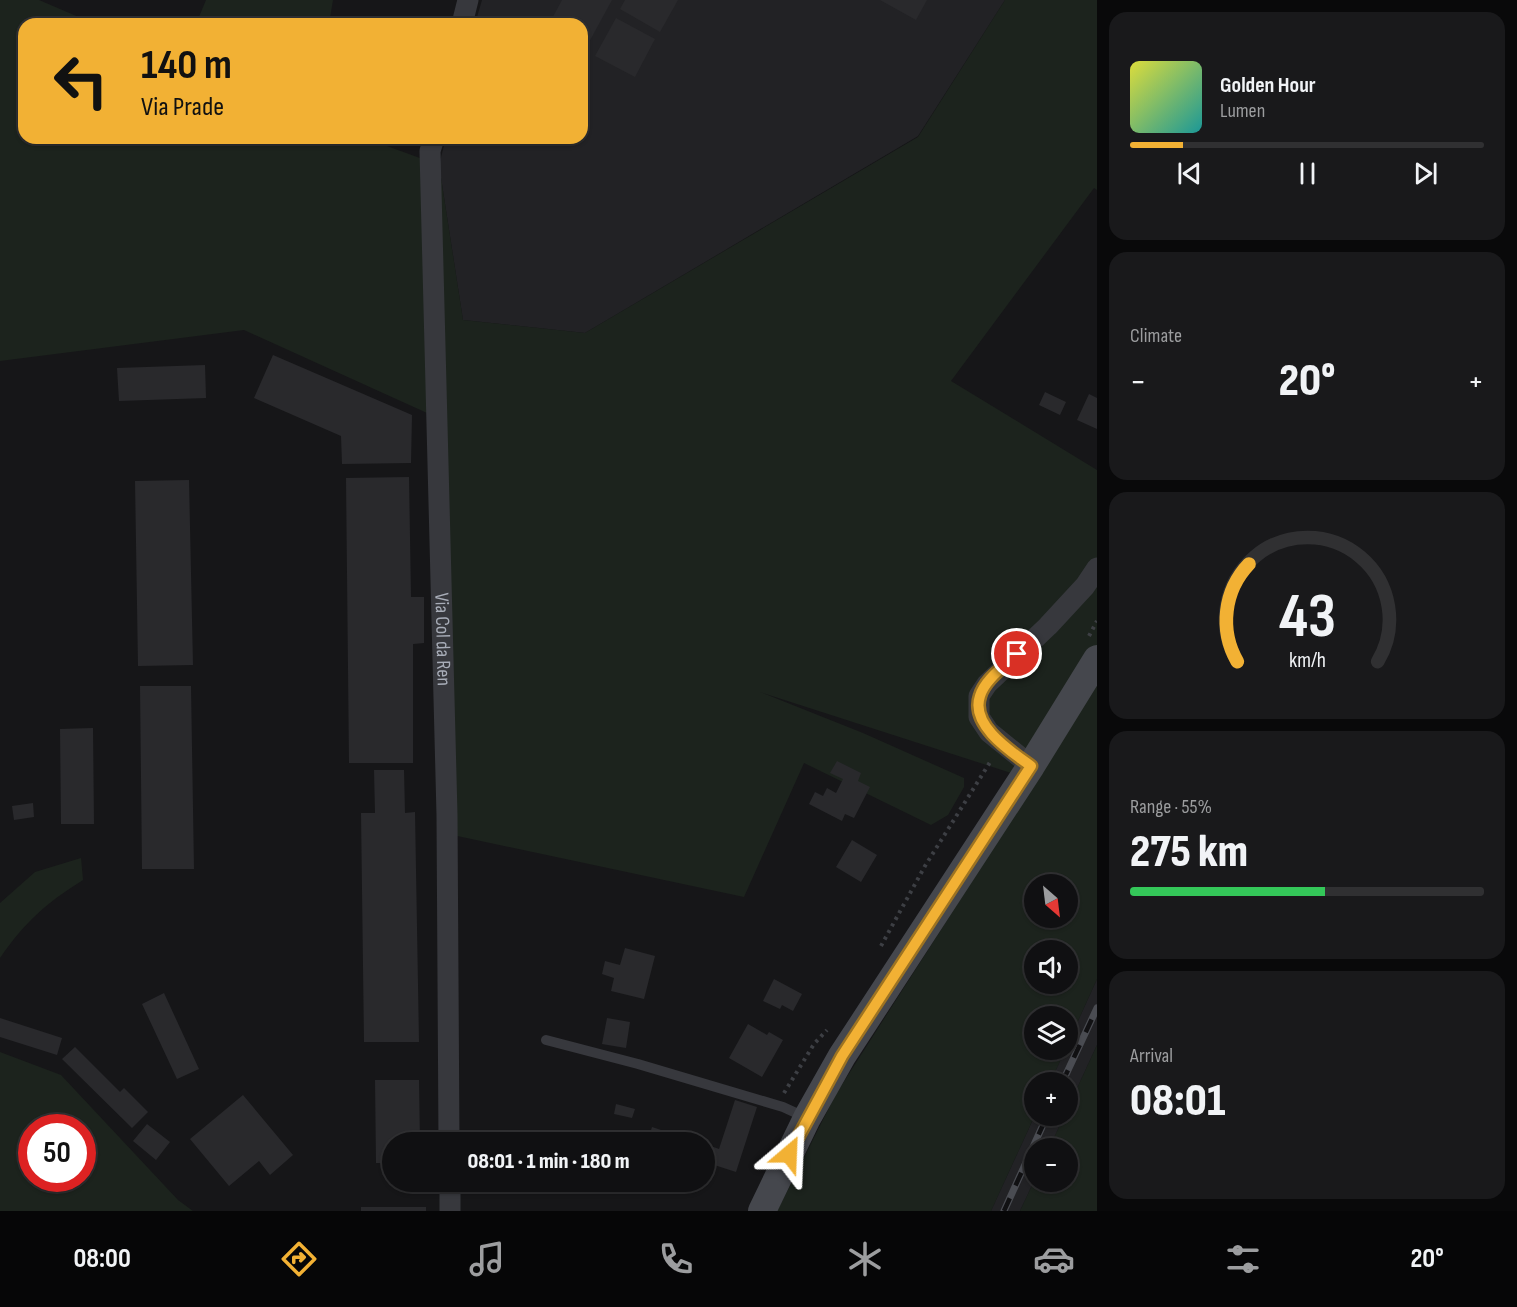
<!DOCTYPE html>
<html lang="en">
<head>
<meta charset="utf-8">
<style>
	:root { --surface:#101012; --page:#19191b; --text:#f1f3f6; --muted:#9c9d9f; --line:#303032; --accent:#f2b134 }
	body { margin:0; font-family:"Sofia Sans Condensed",sans-serif; background:var(--page); color:var(--text); height:100vh; display:flex; flex-direction:column; font-size:22px; white-space:nowrap }
	* { box-sizing:border-box; margin:0 }
	p { font-size:20px; color:var(--muted) }
	.icon { flex:none; width:33px; height:33px; fill:none; stroke:currentColor; stroke-width:2; stroke-linecap:round; stroke-linejoin:round }
	.map { position:relative; flex:1; overflow:hidden }
	.drawer { display:flex; flex-direction:column; gap:12px; padding:12px; background:#09090a; width:420px }
	.drawer>* { flex:none }
	.hud { position:absolute; left:18px; top:18px; width:570px; height:126px; border-radius:18px; box-shadow:0 2px 4px #0004,0 0 0 2px var(--line); background:#f2b134; color:#111; overflow:hidden }
	.needle { width:39px; rotate:152deg }
	.fabs { position:absolute; left:1024px; top:874px; display:grid; gap:12px }
	.fabs a { display:grid; place-items:center; width:54px; height:54px; border-radius:50%; background:var(--surface); box-shadow:0 2px 4px #0004,0 0 0 2px var(--line); font-size:30px }
	.speed { position:absolute; left:18px; top:1114px; display:flex; gap:12px; font-size:30px; font-weight:700; text-align:center }
	.speed>* { display:grid; place-content:center; width:78px; height:78px; border-radius:50%; background:var(--surface); box-shadow:0 2px 4px #0004,0 0 0 2px var(--line); line-height:1 }
	.speed .limit { border:9px solid #d22; background:#fff; color:#111 }
	.pin { position:absolute; display:grid; place-items:center; width:51px; height:51px; color:#fff; margin:-26px; border:3px solid #fff; border-radius:50%; box-shadow:0 2px 6px #0007 }
	.me { position:absolute; width:66px; margin:-33px; rotate:26deg; stroke-linejoin:round; filter:drop-shadow(0 0 4px #0008) }
	.turn { display:flex; align-items:center; gap:21px; height:126px; padding:0 24px; font-size:27px }
	.turn .icon { width:78px; height:78px; stroke-width:2.5 }
	.turn b { display:block; font-size:42px; line-height:51px }
	.big { font-size:45px; font-weight:800; line-height:1.1 }
	.drawer .card { flex:1; display:flex; flex-direction:column; justify-content:center; gap:9px; min-width:0; padding:0 21px; border-radius:18px; background:var(--page) }
	.drawer .dial { align-items:center; gap:0 }
	.dial svg { height:156px; overflow:visible; fill:none; stroke:var(--line); stroke-width:7; stroke-linecap:round; text-anchor:middle }
	.dial text { fill:var(--text); stroke:none }
	.song { display:flex; align-items:center; gap:18px }
	.cover { width:72px; height:72px; border-radius:9px; background:linear-gradient(135deg,hsl(60 70% 55%),hsl(180 70% 35%)) }
	.played { height:6px; border-radius:3px; background:linear-gradient(90deg,var(--accent) 15%,var(--line) 15%) }
	.keys { display:flex; justify-content:space-around; direction:ltr }
	.heat { display:flex; justify-content:space-between; align-items:center; font-size:33px; direction:ltr }
	.charge { height:9px; border-radius:4px; background:linear-gradient(90deg,#34c759 55%,var(--line) 0) }
	.trip { position:absolute; left:382px; top:1132px; width:333px; height:60px; border-radius:30px; background:var(--surface); box-shadow:0 2px 4px #0004,0 0 0 2px var(--line); font-weight:800; line-height:60px; text-align:center }
	.tab-bar { display:flex; height:96px; justify-content:space-around; align-items:center; background:#060607; color:var(--muted) }
	.tab-bar .icon { width:42px; height:42px }
	.tab-bar .selected { color:var(--accent) }
	.tab-bar b { font-size:27px; color:var(--text) }
	main { display:flex; flex:1; min-height:0 }
	.map>svg:first-child { display:block }
</style>
</head>
<body>
<main>
<div class="map">
<svg width="1097" height="1211" viewBox="0 0 1097 1211">
	<rect width="100%" height="100%" fill="#161618"/>
	<path fill="#222225" d="M 482,0 L 1005,0 L 918,136 L 585,333 L 463,320 L 439,165 L 446,138 L 582,138 L 582,24 L 475,24 Z
		M 1097,979 L 1097,1045 L 1068,1108 L 1068,1083 L 1050,1083 L 1065,1050 L 1068,1050 L 1068,1043 Z
		M 1035,1115 L 1064,1116 L 1049,1149 L 1035,1149 L 1035,1179 L 1020,1211 L 991,1211 Z"/>
	<path fill="#1c231d" fill-rule="evenodd" d="M 0,0 L 39,0 L 95,24 L 24,24 L 24,138 L 365,138 L 439,165 L 463,320 L 585,333 L 918,137 L 1005,0 L 1097,0 L 1097,190 L 1094,188 L 951,381 L 1097,470 L 1097,979 L 1068,1043 L 1068,1017 L 1035,1017 L 1035,1050 L 1065,1050 L 1050,1083 L 1035,1083 L 1035,1115 L 991,1211 L 777,1211 L 836,1094 L 1036,781 L 760,692 L 863,733 L 964,778 L 964,787 L 948,815 L 931,825 L 804,763 L 744,897 L 448,834 L 427,413 L 244,330 L 0,361 ZM 1035,885 L 1068,885 L 1068,918 L 1035,918 ZM 1035,951 L 1068,951 L 1068,984 L 1035,984 Z
		M 206,0 L 333,0 L 329,24 L 196,24 Z
		M 81,858 L 83,880 C 45,904 26,921 0,958 L 0,903 L 35,872 Z
		M 1097,1045 L 1097,1211 L 1020,1211 L 1035,1179 L 1035,1182 L 1068,1182 L 1068,1149 L 1049,1149 L 1064,1116 L 1068,1116 L 1068,1108 Z
		M 0,1052 L 61,1075 L 178,1200 L 193,1211 L 0,1211 ZM 32,1128 L 82,1128 L 82,1179 L 32,1179 Z"/>
	<path fill="#29292c" d="M 562,0 L 612,0 L 582,55 L 582,24 L 549,24 Z
		M 625,0 L 678,0 L 660,32 L 620,9 Z
		M 880,0 L 927,0 L 916,20 Z
		M 384,16 L 414,22 L 413,24 L 382,24 Z
		M 616,18 L 655,39 L 635,77 L 595,56 Z
		M 273,355 L 412,415 L 411,463 L 342,464 L 341,436 L 254,398 Z
		M 205,365 L 206,398 L 119,401 L 117,368 Z
		M 1045,392 L 1066,402 L 1060,415 L 1039,405 Z
		M 1089,394 L 1097,398 L 1097,429 L 1077,420 Z
		M 409,477 L 411,597 L 424,597 L 424,643 L 413,644 L 413,763 L 349,763 L 346,478 Z
		M 189,480 L 193,665 L 138,666 L 135,481 Z
		M 140,686 L 191,686 L 194,869 L 142,869 Z
		M 93,728 L 94,824 L 61,824 L 60,729 Z
		M 837,761 L 861,773 L 858,781 L 870,787 L 854,818 L 845,814 L 842,821 L 809,804 L 815,792 L 823,796 L 827,788 L 836,793 L 843,779 L 830,773 Z
		M 374,770 L 404,770 L 405,813 L 415,812 L 419,1042 L 364,1042 L 361,813 L 375,813 Z
		M 33,803 L 34,817 L 14,820 L 12,806 Z
		M 852,840 L 877,855 L 861,882 L 836,867 Z
		M 625,948 L 655,956 L 644,999 L 611,991 L 614,978 L 602,974 L 605,961 L 620,965 Z
		M 774,979 L 802,994 L 793,1011 L 782,1005 L 780,1009 L 763,1001 Z
		M 164,993 L 199,1069 L 177,1079 L 142,1004 Z
		M 0,1018 L 62,1038 L 57,1055 L 0,1037 Z
		M 607,1018 L 630,1022 L 626,1048 L 602,1044 Z
		M 748,1024 L 767,1035 L 769,1032 L 783,1040 L 762,1077 L 729,1058 Z
		M 75,1047 L 120,1092 L 124,1088 L 148,1112 L 132,1128 L 62,1059 Z
		M 375,1080 L 419,1080 L 420,1143 L 393,1143 L 393,1163 L 376,1163 Z
		M 243,1095 L 293,1155 L 270,1175 L 259,1161 L 229,1186 L 190,1139 Z
		M 735,1100 L 757,1107 L 736,1172 L 705,1162 L 705,1144 L 719,1149 Z
		M 616,1104 L 635,1109 L 632,1118 L 614,1114 Z
		M 147,1124 L 170,1142 L 156,1160 L 133,1141 Z
		M 652,1127 L 700,1143 L 647,1143 Z
		M 361,1207 L 426,1207 L 426,1211 L 361,1211 Z"/>
	<g fill="none" stroke-linecap="round" stroke-linejoin="round">
		<path stroke="#3d3f44" stroke-width="4" stroke-dasharray="3 4.5" stroke-linecap="butt" d="M 1089,636 L 1097,621
			M 881,946 L 925,866 L 992,759
			M 784,1093 L 814,1044 L 827,1030"/>
		<path stroke="#37383d" stroke-width="10" d="M 546,1040 L 638,1064 L 783,1107 L 807,1118"/>
		<g stroke="#37383d" stroke-width="21">
			<path d="M 462,24 L 468,0"/>
			<path id="s1" d="M 434,138 L 430,151 L 447,815 L 449,1143"/>
			<path d="M 1031,766 L 989,732 L 979,717 L 979,696 L 987,684 L 1048,626 L 1085,586 L 1097,568"/>
			<path d="M 450,1182 L 450,1211"/>
		</g>
		<path stroke="#45474d" stroke-width="28" d="M 762,1211 L 807,1118 L 842,1056 L 1031,766 L 1097,659"/>
		<defs>
			<path id="rail" d="M 1062,1083 L 1097,1008
				M 1004,1211 L 1047,1116"/>
		</defs>
		<use href="#rail" stroke="#4a4c52" stroke-width="7"/>
		<use href="#rail" stroke="#111113" stroke-width="4.5" stroke-dasharray="14" stroke-linecap="butt"/>
	</g>
	<g fill="none" stroke-linecap="round" stroke-linejoin="round">
		<defs>
			<path id="route" d="M 789,1154 L 842,1056 L 1031,766 C 1010,751 970,725 980,696 C 985,679 1005,666 1017,654"/>
		</defs>
		<use href="#route" stroke="#9d7322" stroke-width="15"/>
		<use href="#route" stroke="#f2b134" stroke-width="10"/>
	</g>
	<g text-anchor="middle" dominant-baseline="central" stroke-width="6" stroke-linejoin="round" paint-order="stroke">
		<g font-size="20" fill="#a8adb8" stroke="#111113">
			<text stroke="none"><textPath href="#s1" startOffset="502">Via Col da Ren</textPath></text>
		</g>
	</g>
</svg>
<div class="fabs">
<a><svg class="needle" viewBox="-14 -14 28 28"><path d="M0-13l5 13h-10z" fill="#e53935"/><path d="M0 13l5-13h-10z" fill="#9c9d9f"/></svg></a>
<a><svg class="icon" aria-label="sound" viewBox="0 0 24 24"><path d="M4 9h4l5-4v14l-5-4H4zM17 9q2 3 0 6"/></svg></a>
<a><svg class="icon" aria-label="layers" viewBox="0 0 24 24"><path d="M12 4l9 5-9 5-9-5zM3 14l9 5 9-5"/></svg></a>
<a>+</a>
<a>−</a>
</div>
<div class="speed"><div class="limit">50</div></div>
<div class="pin" style="left:1017px;top:654px;background:#d93025"><svg class="icon" aria-label="arrive" viewBox="0 0 24 24"><path d="M6 21V4h12l-3 4 3 4H6"/></svg></div>
<svg class="me" style="left:789px;top:1154px" viewBox="-20 -20 40 40"><path d="M0-17L14 15 0 8-14 15z" fill="#f2b134" stroke="#fff" stroke-width="4"/></svg>
<div class="trip">08:01 · 1 min · 180 m</div>
<div class="hud">
<div class="turn"><svg class="icon" aria-label="left" viewBox="0 0 24 24"><path d="M17 20v-9H6M10 6l-5 5 5 5"/></svg><div><b>140 m</b>Via Prade</div></div>
</div>
</div>
<section class="drawer">
<div class="card">
<div class="song"><i class="cover"></i><div><b>Golden Hour</b><p>Lumen</p></div></div>
<div class="played"></div>
<div class="keys"><svg class="icon" aria-label="previous" viewBox="0 0 24 24"><path d="M18 5L8 12l10 7zM5 5v14"/></svg><svg class="icon" aria-label="pause" viewBox="0 0 24 24"><path d="M8 5v14M16 5v14"/></svg><svg class="icon" aria-label="next" viewBox="0 0 24 24"><path d="M6 5l10 7-10 7zM19 5v14"/></svg></div>
</div>
<div class="card"><p>Climate</p>
<div class="heat"><a>−</a><b class="big">20°</b><a>+</a></div>
</div>
<div class="card dial"><svg viewBox="0 0 100 80">
<path d="M14 69A42 42 0 1 1 86 69"/>
<path d="M14 69A42 42 0 0 1 20 19" stroke="#f2b134"/>
<text x="50" y="56" font-size="32" font-weight="700">43</text>
<text x="50" y="72" font-size="11">km/h</text>
</svg></div>
<div class="card"><p>Range · 55%</p><b class="big">275 km</b><div class="charge"></div></div>
<div class="card"><p>Arrival</p><b class="big">08:01</b></div>
</section>
</main>
<nav class="tab-bar">
<b>08:00</b>
<svg class="icon selected" aria-label="directions" viewBox="0 0 24 24"><path d="M12 3l9 9-9 9-9-9zM9 14v-3h6M13 9l2 2-2 2"/></svg>
<svg class="icon" aria-label="music" viewBox="0 0 24 24"><path d="M9 18V5l10-2v13"/><circle cx="6" cy="18" r="3"/><circle cx="16" cy="16" r="3"/></svg>
<svg class="icon" aria-label="phone" viewBox="0 0 24 24"><path d="M5 4h4l2 5-3 2q2 4 5 5l2-3 5 2v4C11 20 4 13 5 4z"/></svg>
<svg class="icon" aria-label="climate" viewBox="0 0 24 24"><path d="M12 3v18M4 7l16 10M4 17L20 7"/></svg>
<svg class="icon" aria-label="car" viewBox="0 0 24 24"><path d="M5 17H2v-5l4-1 3-4h7l3 4 3 1v5h-3M9 17h6M6 11h13"/><circle cx="7" cy="17" r="2"/><circle cx="17" cy="17" r="2"/></svg>
<svg class="icon" aria-label="filters" viewBox="0 0 24 24"><path d="M4 7h16M4 17h16"/><circle cx="9" cy="7" r="2"/><circle cx="15" cy="17" r="2"/></svg>
<b>20°</b>
</nav>
</body>
</html>
